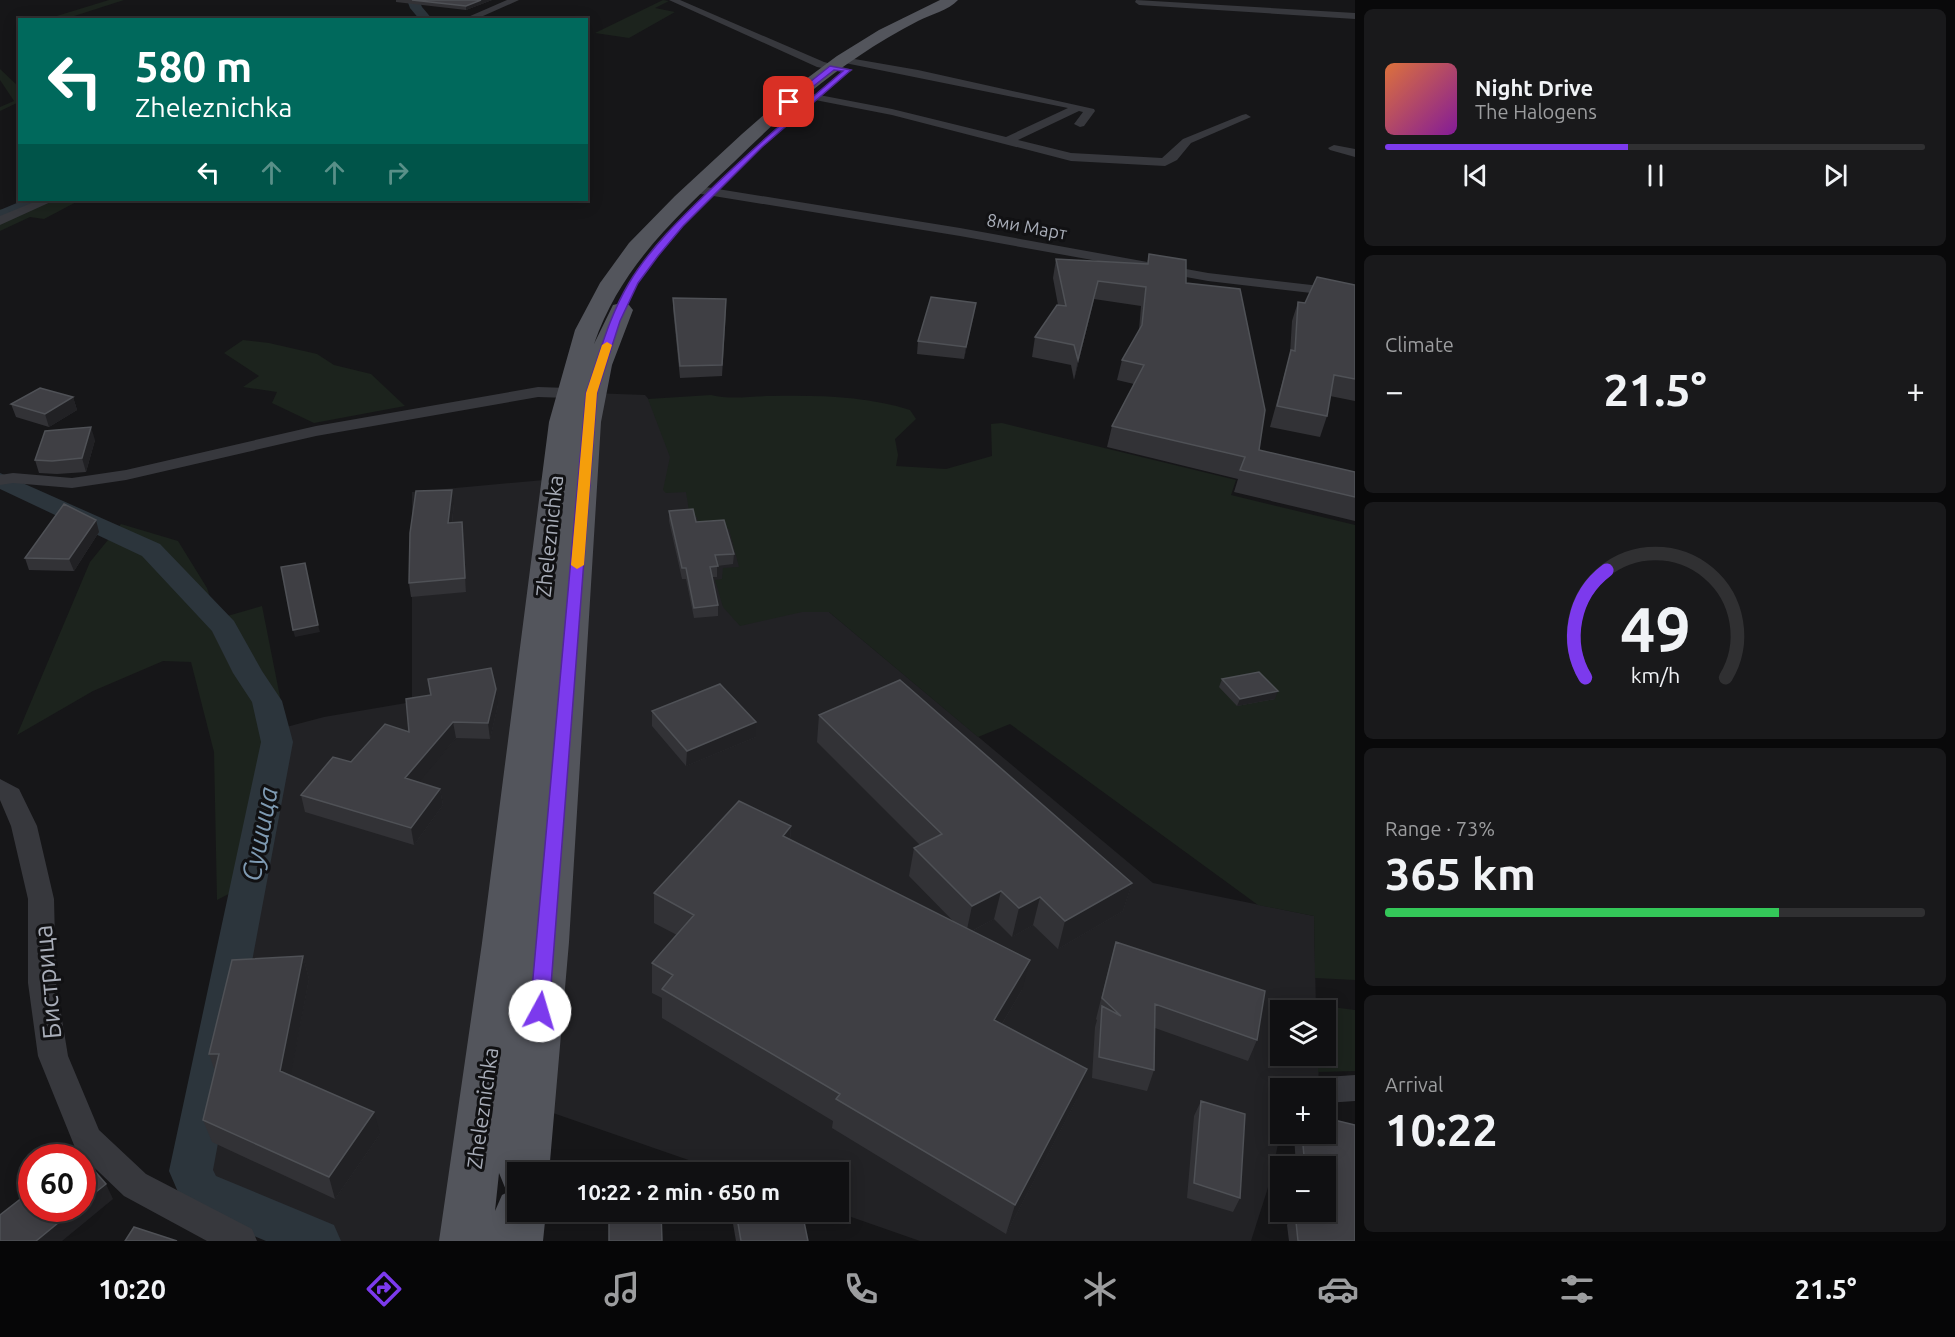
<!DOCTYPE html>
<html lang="en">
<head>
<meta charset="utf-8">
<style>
	:root { --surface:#101012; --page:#19191b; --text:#f1f3f6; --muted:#9c9d9f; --line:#303032; --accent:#7c3aed }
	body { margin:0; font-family:Ubuntu,sans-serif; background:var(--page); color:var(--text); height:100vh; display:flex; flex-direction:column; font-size:22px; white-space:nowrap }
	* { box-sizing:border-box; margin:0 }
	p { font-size:20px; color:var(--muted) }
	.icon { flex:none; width:33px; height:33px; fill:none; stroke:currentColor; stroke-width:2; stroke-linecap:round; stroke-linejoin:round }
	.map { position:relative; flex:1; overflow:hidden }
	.panel { display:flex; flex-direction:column; gap:9px; padding:9px; background:#09090a; width:600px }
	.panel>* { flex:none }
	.banner { position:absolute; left:18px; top:18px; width:570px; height:183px; border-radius:0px; box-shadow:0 3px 15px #0003,0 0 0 2px var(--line); background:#00695c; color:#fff; overflow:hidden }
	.fabs { position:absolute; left:1270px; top:1000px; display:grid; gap:12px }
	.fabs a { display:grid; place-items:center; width:66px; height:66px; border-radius:0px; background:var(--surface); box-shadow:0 3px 15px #0003,0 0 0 2px var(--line); font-size:30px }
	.speed { position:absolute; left:18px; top:1144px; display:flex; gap:12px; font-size:30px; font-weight:700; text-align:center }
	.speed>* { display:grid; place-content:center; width:78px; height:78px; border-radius:50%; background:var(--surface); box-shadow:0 3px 15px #0003,0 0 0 2px var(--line); line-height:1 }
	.speed .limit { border:9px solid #d22; background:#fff; color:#111 }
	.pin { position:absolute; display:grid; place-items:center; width:51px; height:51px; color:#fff; margin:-26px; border-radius:12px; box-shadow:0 3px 9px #0006 }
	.me { position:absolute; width:66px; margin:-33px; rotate:6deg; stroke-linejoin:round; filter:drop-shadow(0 0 4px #0008) }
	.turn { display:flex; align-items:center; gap:21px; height:126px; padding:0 18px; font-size:27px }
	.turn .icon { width:78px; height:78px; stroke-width:2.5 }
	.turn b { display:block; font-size:42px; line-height:51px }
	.lanes { display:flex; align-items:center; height:57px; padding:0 18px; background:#0003; justify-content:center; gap:30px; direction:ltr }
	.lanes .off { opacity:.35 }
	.big { font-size:45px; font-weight:700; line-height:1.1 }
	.panel .card { flex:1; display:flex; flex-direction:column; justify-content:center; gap:9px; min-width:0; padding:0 21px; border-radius:9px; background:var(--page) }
	.panel .dial { align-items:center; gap:0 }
	.dial svg { height:156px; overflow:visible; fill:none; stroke:var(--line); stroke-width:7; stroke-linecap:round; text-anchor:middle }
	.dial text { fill:var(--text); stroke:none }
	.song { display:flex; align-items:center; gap:18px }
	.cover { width:72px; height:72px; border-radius:9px; background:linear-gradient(135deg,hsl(20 70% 55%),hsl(290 70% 35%)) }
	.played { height:6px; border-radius:3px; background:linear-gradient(90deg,var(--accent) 45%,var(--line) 45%) }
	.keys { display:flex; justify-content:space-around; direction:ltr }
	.heat { display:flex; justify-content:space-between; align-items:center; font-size:33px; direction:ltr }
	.charge { height:9px; border-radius:4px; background:linear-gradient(90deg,#34c759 73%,var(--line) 0) }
	.trip { position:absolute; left:507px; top:1162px; width:342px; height:60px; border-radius:0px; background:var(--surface); box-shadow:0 3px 15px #0003,0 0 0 2px var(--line); font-weight:700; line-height:60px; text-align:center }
	.tabs { display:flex; height:96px; justify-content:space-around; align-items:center; background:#060607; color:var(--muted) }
	.tabs .icon { width:42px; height:42px }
	.tabs .current { color:var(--accent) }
	.tabs b { font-size:27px; color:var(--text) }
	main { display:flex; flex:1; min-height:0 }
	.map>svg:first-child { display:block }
</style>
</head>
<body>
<main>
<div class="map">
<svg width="1355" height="1241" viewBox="0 0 1355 1241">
	<rect width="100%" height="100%" fill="#161618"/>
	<path fill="#222225" d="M 591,393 L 645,395 L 829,612 L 1153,883 L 1314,916 L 1316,1011 L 1281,1011 L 1281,1056 L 1318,1056 L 1319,1089 L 1281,1089 L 1282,1134 L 1278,1144 L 1271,1178 L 1251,1241 L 920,1241 L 837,1212 L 838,1173 L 726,1173 L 530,1105 Z
		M 555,479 L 465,1241 L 318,1241 L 200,1191 L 191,1171 L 277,743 L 275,730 L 324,717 L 412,702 L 412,492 Z"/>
	<path fill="#1c231d" d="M 109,0 L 124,0 L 65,19 L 47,19 Z
		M 663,0 L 669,1 L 655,8 L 675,12 L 629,38 L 595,33 Z
		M 0,69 L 20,88 L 19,102 L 0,111 L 0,107 L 14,101 L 0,80 Z
		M 29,200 L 80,200 L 44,219 L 30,217 L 0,231 L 0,209 L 6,210 Z
		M 243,340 L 269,343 L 317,354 L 334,365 L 371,374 L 405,406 L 314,423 L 272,403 L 277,392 L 243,387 L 259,376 L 224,353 Z
		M 711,395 C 731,400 751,396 771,396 C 817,395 867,396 910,410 L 916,419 L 895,439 L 898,455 L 896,466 L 946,469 L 992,456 L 991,424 L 1002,423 L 1236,480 L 1231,495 L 1355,525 L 1355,980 L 1315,978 L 1314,916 L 1258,905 L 1010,724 L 978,737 L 829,612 L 802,612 L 740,626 L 723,607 L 715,580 L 722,579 L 723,568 L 739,567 L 729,529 L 699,530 L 697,517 L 690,517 L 686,492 L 666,493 L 663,490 L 670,457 L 648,399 Z
		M 121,524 L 178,541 L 207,588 L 217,619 L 262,606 L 284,717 L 275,730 L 277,742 L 248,884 L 217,900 L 214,752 L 191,662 L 163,661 L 93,691 L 17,735 L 90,562 Z
		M 1316,1005 L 1355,1010 L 1355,1071 L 1318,1072 L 1318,1056 L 1326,1056 L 1326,1011 L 1316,1011 Z"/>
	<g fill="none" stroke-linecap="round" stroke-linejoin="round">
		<path fill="#2c353c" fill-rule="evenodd" d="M 407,0 L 419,0 L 422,7 L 433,20 L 420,20 L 410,8 Z
			M 24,200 L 46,200 L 43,204 L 0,221 L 0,210 Z
			M 0,473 L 160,544 L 234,621 L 262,671 L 282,701 L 293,742 L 213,1170 L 216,1176 L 334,1225 L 341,1241 L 266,1241 L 184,1206 L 169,1171 L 261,742 L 252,702 L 233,673 L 212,631 L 142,556 L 0,489 Z"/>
		<path fill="#37383d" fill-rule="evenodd" d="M 507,0 L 519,0 L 474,20 L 461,20 Z
			M 669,0 L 680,0 L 824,62 L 853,70 L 848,73 L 817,67 Z
			M 1136,0 L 1355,13 L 1355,19 L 1139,5 L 1135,2 Z
			M 843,57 L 918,70 L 1094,109 L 1095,111 L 1084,126 L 1080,127 L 1074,124 L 1083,112 L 1079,111 L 1018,140 L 1071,153 L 1162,158 L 1183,139 L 1242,115 L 1246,114 L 1251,117 L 1191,143 L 1177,160 L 1165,166 L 1071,161 L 892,115 L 810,99 L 810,95 L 814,94 L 892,109 L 1006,137 L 1068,108 L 840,62 L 840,58 Z
			M 1334,145 L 1355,149 L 1355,157 L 1330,150 L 1328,148 Z
			M 693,185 L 960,228 L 1208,273 L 1355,290 L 1355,298 L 1208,281 L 960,236 L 689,192 L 687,189 Z
			M 39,200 L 55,200 L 0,225 L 0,216 Z
			M 538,387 L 568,388 L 576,393 L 568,398 L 538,397 L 316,436 L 126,480 L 72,488 L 13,483 L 0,485 L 0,475 L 13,473 L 72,478 L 126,470 L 316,426 Z
			M 0,779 L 19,789 L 37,826 L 54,899 L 56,983 L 68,1056 L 99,1130 L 146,1174 L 252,1229 L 257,1241 L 207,1241 L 124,1196 L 76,1150 L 38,1056 L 28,983 L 28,899 L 11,826 L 0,800 Z
			M 1355,1075 L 1355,1101 L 1326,1103 L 1326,1089 L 1311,1089 L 1315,1080 L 1326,1077 Z"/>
		<path fill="#53555c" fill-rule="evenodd" d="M 940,0 L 958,0 C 949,10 930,15 918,21 C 897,32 878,43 859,56 C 813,86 773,124 734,162 C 676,217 621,266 594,344 L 613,305 L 621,303 L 629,305 L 633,310 L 612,365 L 601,422 L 569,942 L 549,1173 L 518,1173 L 518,1212 L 546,1212 L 543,1241 L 439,1241 L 482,943 L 549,422 L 575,330 L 600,283 L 629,243 L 675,196 L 742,134 L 798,85 L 837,56 L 879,30 ZM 499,1173 L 506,1190 L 510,1191 L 502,1195 L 495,1211 Z"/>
	</g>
	<path fill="#323236" d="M 396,0 L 492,0 L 466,10 L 396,2 Z
		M 1149,254 L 1186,283 L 1259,450 L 1355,472 L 1355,521 L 1234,492 L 1238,479 L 1107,447 L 1112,426 L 1134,384 L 1117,380 L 1122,360 L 1139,330 L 1141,306 L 1094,299 L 1074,380 L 1071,365 L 1032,357 L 1035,337 L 1058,305 L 1053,278 L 1056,259 L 1147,264 Z
		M 1355,285 L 1355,401 L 1330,396 L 1327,416 L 1320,437 L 1270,427 L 1290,354 L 1292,321 L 1298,302 L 1305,303 Z
		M 673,298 L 726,310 L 722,376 L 680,378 L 673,309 Z
		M 976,303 L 964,359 L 917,354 L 918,341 Z
		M 73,397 L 77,410 L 49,427 L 16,417 L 11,404 Z
		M 95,440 L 86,472 L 57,474 L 39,473 L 35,460 Z
		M 454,504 L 452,523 L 464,536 L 466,592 L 411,597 L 409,583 Z
		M 669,511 L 696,522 L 734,554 L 733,564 L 717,566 L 717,577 L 712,577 L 718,605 L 718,616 L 694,618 L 686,579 L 682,579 L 669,521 Z
		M 96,520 L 99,532 L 74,571 L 29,570 L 25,558 Z
		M 428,679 L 498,705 L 490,739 L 456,738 L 418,782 L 440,789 L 443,805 L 414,845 L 305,812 L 301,795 L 351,762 L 409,732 L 430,695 Z
		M 1222,679 L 1275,699 L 1237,706 L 1219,687 Z
		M 652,711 L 756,722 L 756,737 L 686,766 L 652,726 Z
		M 819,715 L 1132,883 L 1123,911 L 1058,949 L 1033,925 L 1012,937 L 994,919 L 972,931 L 1022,990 L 1002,1024 L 1077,1099 L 1006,1234 L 832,1128 L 833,1121 L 662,1018 L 662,998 L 652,993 L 652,963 L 677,935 L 654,923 L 654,893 L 791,826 L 790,840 L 954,922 L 909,876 L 914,848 L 920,845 L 817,742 Z
		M 1116,942 L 1257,1040 L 1248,1061 L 1155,1028 L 1154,1070 L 1147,1091 L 1092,1078 L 1095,1027 L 1097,1020 L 1096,1019 L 1110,963 Z
		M 303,956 L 309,979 L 290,1076 L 380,1134 L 335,1199 L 212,1142 L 203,1120 L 215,1071 L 209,1054 Z
		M 1201,1101 L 1240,1198 L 1233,1212 L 1187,1198 L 1194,1116 Z
		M 1294,1134 L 1326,1134 L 1355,1241 L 1289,1241 L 1287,1225 L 1294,1212 L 1326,1212 L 1326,1167 L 1296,1167 Z
		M 731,1212 L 802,1212 L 808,1241 L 736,1241 Z"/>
	<path fill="#212124" d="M 481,0 L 492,0 L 466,10 L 466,6 Z
		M 1098,281 L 1094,299 L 1074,380 L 1078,360 Z
		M 976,303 L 974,315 L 964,359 L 966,347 Z
		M 73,397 L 77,410 L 49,427 L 45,414 Z
		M 91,427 L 95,440 L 86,472 L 82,458 Z
		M 452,490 L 454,504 L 450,537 L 448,523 Z
		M 96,520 L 99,532 L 74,571 L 69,559 Z
		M 462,522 L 464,536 L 466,592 L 465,578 Z
		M 318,625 L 320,632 L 295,637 L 293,630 Z
		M 496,689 L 498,705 L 490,739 L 488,723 Z
		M 1278,691 L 1275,699 L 1237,706 L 1240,699 Z
		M 453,722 L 456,738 L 408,795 L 405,778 Z
		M 756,722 L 756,737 L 686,766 L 687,751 Z
		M 440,789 L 443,805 L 414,845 L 411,828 Z
		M 791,826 L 788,856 L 783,836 Z
		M 1132,883 L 1123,911 L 1058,949 L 1065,921 Z
		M 1001,891 L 994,919 L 966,934 L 972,906 Z
		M 1040,897 L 1033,925 L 1012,937 L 1019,908 Z
		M 303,956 L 309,979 L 287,1094 L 280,1071 Z
		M 1030,960 L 1022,990 L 987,1049 L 994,1020 Z
		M 1087,1069 L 1077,1099 L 1006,1234 L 1015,1205 Z
		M 374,1112 L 380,1134 L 335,1199 L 329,1177 Z
		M 106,1184 L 113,1199 L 62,1241 L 36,1241 L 75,1209 L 82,1209 L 82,1203 Z"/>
	<path fill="#3f3f44" stroke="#4f5156" stroke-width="1.5" d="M 412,0 L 481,0 L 466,6 Z
		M 1149,254 L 1186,260 L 1186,283 L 1240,289 L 1265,410 L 1259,450 L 1355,472 L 1355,497 L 1240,470 L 1245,457 L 1112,426 L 1144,365 L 1122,360 L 1142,325 L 1146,287 L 1098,281 L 1078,360 L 1074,345 L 1035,337 L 1057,305 L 1066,306 L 1056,259 L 1148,264 Z
		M 1317,277 L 1355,285 L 1355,379 L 1334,375 L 1327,416 L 1277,406 L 1291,350 L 1295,351 L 1298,302 L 1305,303 Z
		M 931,297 L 976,303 L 966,347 L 918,341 Z
		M 673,298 L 726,299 L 722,365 L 680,366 Z
		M 40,388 L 73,397 L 45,414 L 11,404 Z
		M 91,427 L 82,458 L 52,461 L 35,460 L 45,431 Z
		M 452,490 L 448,523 L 462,522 L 465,578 L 409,583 L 410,533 L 416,491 Z
		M 64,504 L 96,520 L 69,559 L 25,558 Z
		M 693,509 L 696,522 L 724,520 L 734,554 L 715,555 L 718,566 L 710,567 L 718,605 L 694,608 L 686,568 L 682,568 L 669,511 Z
		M 305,563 L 318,625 L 293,630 L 281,567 Z
		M 491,668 L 496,689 L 488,723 L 453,722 L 405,778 L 440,789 L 411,828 L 301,795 L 333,757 L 351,762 L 385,724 L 409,732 L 406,699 L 431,695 L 428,679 Z
		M 1259,672 L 1278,691 L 1240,699 L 1222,679 Z
		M 900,680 L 1132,883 L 1065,921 L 1040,897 L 1019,908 L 1001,891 L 972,906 L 914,848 L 942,834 L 819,715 Z
		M 720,684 L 756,722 L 687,751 L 652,711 Z
		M 739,801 L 791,826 L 783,836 L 1030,960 L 994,1020 L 1087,1069 L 1015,1205 L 836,1099 L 840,1094 L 662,989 L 673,975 L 652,963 L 694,915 L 654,893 Z
		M 1116,942 L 1265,991 L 1257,1040 L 1155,1004 L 1154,1070 L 1099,1057 L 1102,1006 L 1121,1016 L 1102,998 Z
		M 303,956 L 280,1071 L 374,1112 L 329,1177 L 203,1120 L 219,1054 L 209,1054 L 232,960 Z
		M 1201,1101 L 1245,1114 L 1240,1198 L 1194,1183 Z
		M 1326,1118 L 1355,1125 L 1355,1241 L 1298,1241 L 1295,1212 L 1308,1213 L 1308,1212 L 1326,1212 L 1326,1167 L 1305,1167 L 1302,1134 L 1326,1134 Z
		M 78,1152 L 106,1184 L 82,1203 L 82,1158 L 71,1158 Z
		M 32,1190 L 32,1209 L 75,1209 L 36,1241 L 0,1241 L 0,1215 Z
		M 609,1212 L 661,1212 L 662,1241 L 609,1241 Z
		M 736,1212 L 802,1212 L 808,1241 L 741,1241 Z
		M 134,1227 L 177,1241 L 125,1241 Z"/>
	<path fill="#7c3aed" stroke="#51269a" stroke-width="1.5" d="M 830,66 L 851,70 L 762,147 L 683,226 L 658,256 L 638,283 L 620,321 L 597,393 L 549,1011 L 546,1017 L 540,1019 L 533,1017 L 530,1011 L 586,393 C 599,356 609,316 629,283 C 650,248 681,218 710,190 C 753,148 797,110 843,71 L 834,70 L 791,104 L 786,104 L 786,101 Z"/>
	<path fill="#f59e0b" d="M 607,342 L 612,345 L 597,393 L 584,565 L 577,569 L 571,565 L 586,393 L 602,345 Z"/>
	<g text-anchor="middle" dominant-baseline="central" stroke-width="6" stroke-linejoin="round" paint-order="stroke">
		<g font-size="18" fill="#a8adb8" stroke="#111113">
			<text transform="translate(1027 226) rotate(10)">8ми Март</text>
		</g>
		<g font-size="21" fill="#a8adb8" stroke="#111113">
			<text transform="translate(549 536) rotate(-84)">Zheleznichka</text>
			<text transform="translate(482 1108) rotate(-82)">Zheleznichka</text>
		</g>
		<g font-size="26" fill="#a8adb8" stroke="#111113">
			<text transform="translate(47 982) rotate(-95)">Бистрица</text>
		</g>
		<g font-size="27" font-style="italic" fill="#7f9bb3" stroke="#111113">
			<text transform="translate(259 834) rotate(-79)">Сушица</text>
		</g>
	</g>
</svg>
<div class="fabs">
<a><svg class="icon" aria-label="layers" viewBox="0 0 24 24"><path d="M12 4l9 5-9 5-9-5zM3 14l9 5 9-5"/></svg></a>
<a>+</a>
<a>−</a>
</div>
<div class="speed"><div class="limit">60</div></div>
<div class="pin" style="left:789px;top:102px;background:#d93025"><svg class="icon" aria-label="arrive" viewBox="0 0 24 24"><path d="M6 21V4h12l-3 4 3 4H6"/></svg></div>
<svg class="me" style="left:540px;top:1011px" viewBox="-20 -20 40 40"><circle r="19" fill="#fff"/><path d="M0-13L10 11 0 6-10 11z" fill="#7c3aed"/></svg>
<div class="trip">10:22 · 2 min · 650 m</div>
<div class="banner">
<div class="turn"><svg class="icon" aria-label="left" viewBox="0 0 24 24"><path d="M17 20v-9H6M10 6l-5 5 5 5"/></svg><div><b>580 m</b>Zheleznichka</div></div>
<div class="lanes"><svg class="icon" aria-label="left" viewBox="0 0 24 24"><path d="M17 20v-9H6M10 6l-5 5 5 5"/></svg><svg class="icon off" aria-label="ahead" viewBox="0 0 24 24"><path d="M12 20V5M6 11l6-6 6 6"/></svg><svg class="icon off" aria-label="ahead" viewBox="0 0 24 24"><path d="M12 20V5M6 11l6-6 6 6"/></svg><svg class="icon off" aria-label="right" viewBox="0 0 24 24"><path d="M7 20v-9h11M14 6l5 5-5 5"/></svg></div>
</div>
</div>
<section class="panel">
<div class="card">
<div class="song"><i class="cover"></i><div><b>Night Drive</b><p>The Halogens</p></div></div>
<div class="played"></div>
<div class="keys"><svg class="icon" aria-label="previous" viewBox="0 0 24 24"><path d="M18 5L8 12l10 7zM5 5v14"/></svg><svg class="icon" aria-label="pause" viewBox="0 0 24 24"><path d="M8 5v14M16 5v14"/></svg><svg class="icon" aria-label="next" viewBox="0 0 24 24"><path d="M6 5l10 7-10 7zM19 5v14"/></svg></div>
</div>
<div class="card"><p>Climate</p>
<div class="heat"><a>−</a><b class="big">21.5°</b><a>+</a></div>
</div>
<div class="card dial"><svg viewBox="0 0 100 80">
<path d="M14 69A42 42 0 1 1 86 69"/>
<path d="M14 69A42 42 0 0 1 25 14" stroke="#7c3aed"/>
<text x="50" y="56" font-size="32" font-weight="700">49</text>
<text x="50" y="72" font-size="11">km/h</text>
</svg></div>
<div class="card"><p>Range · 73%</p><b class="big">365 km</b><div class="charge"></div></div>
<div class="card"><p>Arrival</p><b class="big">10:22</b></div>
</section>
</main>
<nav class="tabs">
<b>10:20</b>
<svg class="icon current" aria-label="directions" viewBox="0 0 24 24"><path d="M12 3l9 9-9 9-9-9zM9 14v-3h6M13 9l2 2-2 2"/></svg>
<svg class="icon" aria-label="music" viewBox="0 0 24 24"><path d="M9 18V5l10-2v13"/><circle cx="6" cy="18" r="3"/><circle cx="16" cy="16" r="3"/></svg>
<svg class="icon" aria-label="phone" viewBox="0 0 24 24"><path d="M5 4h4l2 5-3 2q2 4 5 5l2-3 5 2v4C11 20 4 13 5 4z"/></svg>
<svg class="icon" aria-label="climate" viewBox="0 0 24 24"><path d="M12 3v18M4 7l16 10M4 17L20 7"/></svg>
<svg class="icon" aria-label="car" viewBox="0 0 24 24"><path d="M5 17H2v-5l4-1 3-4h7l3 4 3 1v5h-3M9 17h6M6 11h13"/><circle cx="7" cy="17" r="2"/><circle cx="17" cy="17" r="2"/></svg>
<svg class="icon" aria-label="filters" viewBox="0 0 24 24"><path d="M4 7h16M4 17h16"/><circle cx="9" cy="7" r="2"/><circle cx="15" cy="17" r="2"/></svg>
<b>21.5°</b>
</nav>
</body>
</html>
